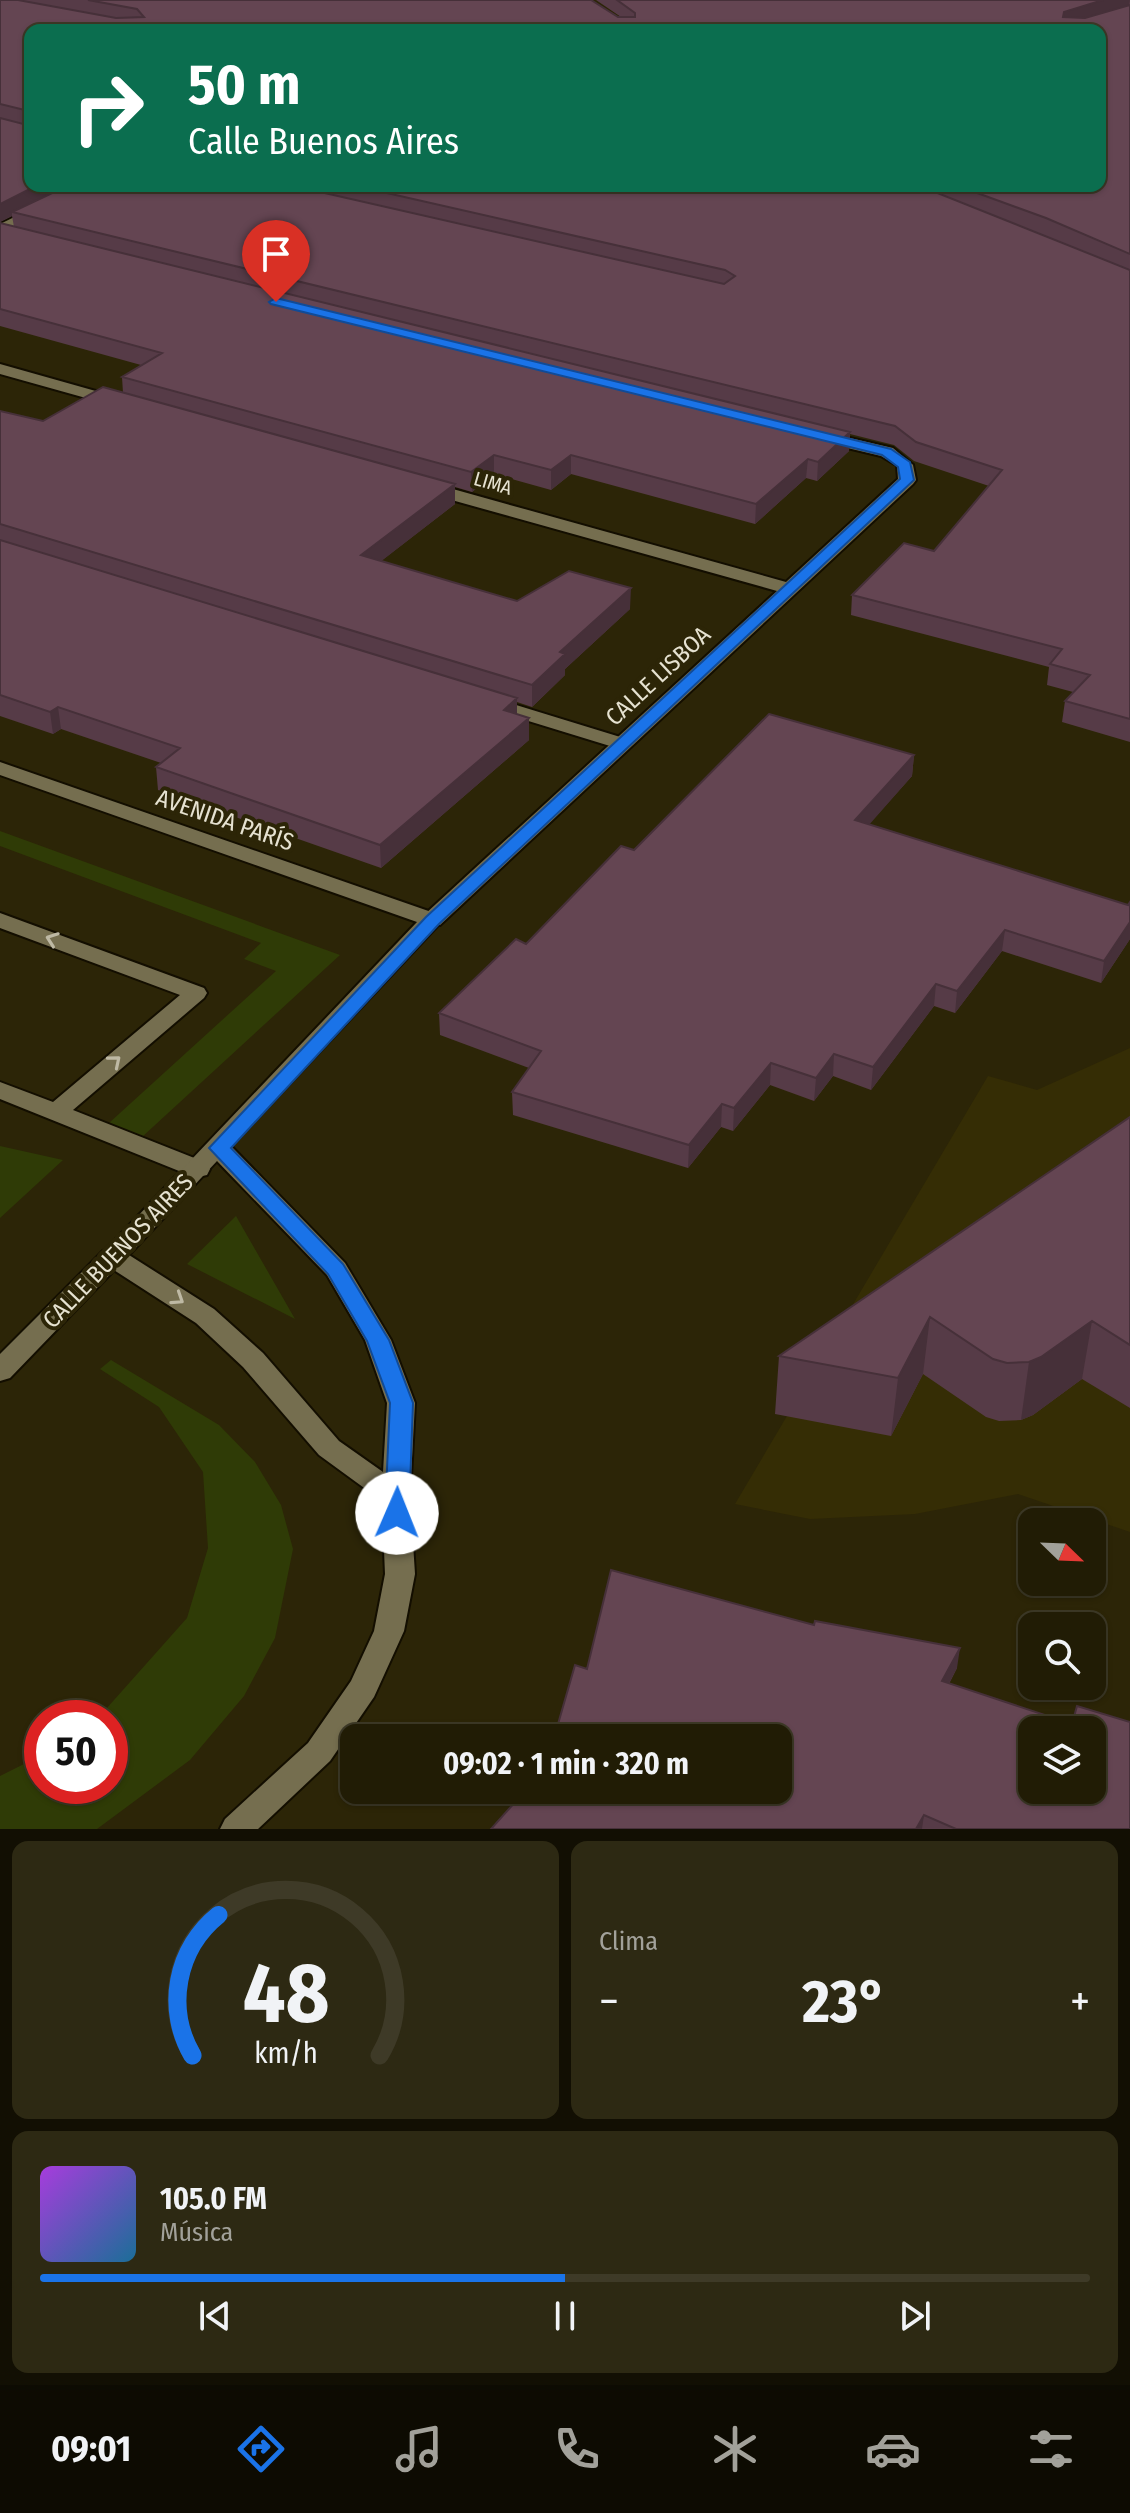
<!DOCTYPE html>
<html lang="es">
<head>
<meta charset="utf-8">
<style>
	:root { --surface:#211c05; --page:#2d2913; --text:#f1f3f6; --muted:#a2a19a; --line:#3e3a27; --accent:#1a73e8 }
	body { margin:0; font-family:"Fira Sans Condensed",sans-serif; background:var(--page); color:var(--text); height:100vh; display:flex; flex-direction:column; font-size:30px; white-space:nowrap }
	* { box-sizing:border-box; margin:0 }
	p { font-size:26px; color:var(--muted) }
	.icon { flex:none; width:44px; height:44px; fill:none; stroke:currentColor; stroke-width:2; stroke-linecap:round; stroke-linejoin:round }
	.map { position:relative; height:1829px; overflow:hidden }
	.details { display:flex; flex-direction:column; gap:12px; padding:12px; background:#120f03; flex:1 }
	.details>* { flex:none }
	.top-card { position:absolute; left:24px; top:24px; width:1082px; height:168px; border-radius:16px; box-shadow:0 2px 6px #0004,0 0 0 2px var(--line); background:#0b6e4f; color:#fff; overflow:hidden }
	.needle { width:52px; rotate:113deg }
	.fabs { position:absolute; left:1018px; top:1508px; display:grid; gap:16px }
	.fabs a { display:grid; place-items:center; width:88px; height:88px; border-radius:16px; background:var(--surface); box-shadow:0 2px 6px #0004,0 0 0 2px var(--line); font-size:40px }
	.speed { position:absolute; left:24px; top:1700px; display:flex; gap:16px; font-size:40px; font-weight:700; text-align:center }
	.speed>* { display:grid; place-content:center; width:104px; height:104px; border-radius:50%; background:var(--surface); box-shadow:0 2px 6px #0004,0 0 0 2px var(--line); line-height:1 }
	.speed .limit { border:12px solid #d22; background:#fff; color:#111 }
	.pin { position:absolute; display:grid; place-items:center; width:68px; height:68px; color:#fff; margin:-82px -34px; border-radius:50% 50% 50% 0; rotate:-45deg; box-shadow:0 0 8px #0007 }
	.pin .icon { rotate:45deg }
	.me { position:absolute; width:88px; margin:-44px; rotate:1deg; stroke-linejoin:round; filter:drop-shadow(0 0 6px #0008) }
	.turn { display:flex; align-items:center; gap:28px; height:168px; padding:0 32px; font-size:36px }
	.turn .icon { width:104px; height:104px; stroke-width:2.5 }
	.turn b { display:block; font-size:56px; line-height:68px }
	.big { font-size:60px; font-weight:700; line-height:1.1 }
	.details .widget { flex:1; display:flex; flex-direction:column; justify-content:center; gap:12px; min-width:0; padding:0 28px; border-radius:16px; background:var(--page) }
	.details .dial { align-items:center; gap:0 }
	.dial svg { height:208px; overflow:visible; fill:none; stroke:var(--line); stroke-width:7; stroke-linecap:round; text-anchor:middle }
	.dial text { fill:var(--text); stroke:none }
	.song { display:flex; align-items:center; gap:24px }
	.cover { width:96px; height:96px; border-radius:12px; background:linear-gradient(135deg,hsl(280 70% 55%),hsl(200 70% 35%)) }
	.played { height:8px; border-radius:4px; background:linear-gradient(90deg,var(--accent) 50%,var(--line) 50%) }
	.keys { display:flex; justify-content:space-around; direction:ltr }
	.heat { display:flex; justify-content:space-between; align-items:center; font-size:44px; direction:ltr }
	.details .tiles { flex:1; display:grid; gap:12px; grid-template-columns:1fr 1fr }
	.widget:last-child { grid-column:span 2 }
	.trip { position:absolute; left:340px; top:1724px; width:452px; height:80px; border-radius:16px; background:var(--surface); box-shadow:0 2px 6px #0004,0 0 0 2px var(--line); font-weight:700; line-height:80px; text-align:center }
	.menu { display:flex; height:128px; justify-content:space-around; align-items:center; background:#0d0b02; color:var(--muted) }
	.menu .icon { width:56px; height:56px }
	.menu .current { color:var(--accent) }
	.menu b { font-size:36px; color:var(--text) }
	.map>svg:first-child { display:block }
</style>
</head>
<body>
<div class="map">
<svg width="1130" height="1829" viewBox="0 0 1130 1829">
	<rect width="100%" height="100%" fill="#2c2507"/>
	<path fill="#352d05" d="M 1130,1048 L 1130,1532 L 1018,1494 L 915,1514 L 810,1519 L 735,1504 L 988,1076 L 1037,1090 Z"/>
	<path fill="#2f3b06" d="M 0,831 L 340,955 L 142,1137 L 109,1123 L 276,971 L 244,959 L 261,943 L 0,846 Z
		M 0,1146 L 63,1160 L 0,1218 Z
		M 236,1216 L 295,1319 L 187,1264 Z
		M 111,1360 L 219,1425 L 255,1462 L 281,1505 L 293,1549 L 275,1638 L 244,1696 L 190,1760 L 97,1829 L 0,1829 L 0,1776 L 42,1755 L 42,1786 L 110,1786 L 110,1718 L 98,1718 L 187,1618 L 208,1548 L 203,1472 L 159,1407 L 100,1369 Z"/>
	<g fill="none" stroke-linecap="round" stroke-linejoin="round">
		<defs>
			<path id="service" d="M 820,431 L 893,448 L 913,465 L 905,470 L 881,456 L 814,440 L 812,436 Z
				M 490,697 L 630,740 L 633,744 L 623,750 L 483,707 L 480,703 L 483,699 Z
				M 0,913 L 204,988 L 207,993 L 204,998 L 73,1110 L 207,1163 L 210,1169 L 207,1175 L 198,1177 L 189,1175 L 0,1099 L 0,1082 L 53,1102 L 180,995 L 0,928 Z"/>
			<path id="minor" d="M 78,186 L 96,186 L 0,233 L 0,224 Z
				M 0,364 L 124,399 L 126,402 L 118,407 L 0,374 Z
				M 905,460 L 913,465 L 916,480 L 913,484 L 440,925 L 424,925 L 421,920 L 424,915 L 777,591 L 423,492 L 420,488 L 423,484 L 435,484 L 786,582 L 898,479 L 897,465 Z
				M 112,1248 L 121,1251 L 125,1257 L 121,1263 L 10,1378 L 0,1381 L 0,1354 L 103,1251 Z"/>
			<path id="secondary" d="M 0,762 L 440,915 L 443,920 L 231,1146 L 345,1263 L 391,1340 L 415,1403 L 410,1496 L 415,1574 L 404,1631 L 374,1697 L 330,1761 L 258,1829 L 220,1829 L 225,1819 L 308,1743 L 351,1681 L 374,1631 L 385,1574 L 382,1501 L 319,1455 L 243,1367 L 196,1323 L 103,1263 L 99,1257 L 417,922 L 0,775 ZM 217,1161 L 327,1275 L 365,1340 L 387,1403 L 383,1472 L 339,1441 L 263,1353 L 214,1309 L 129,1255 Z"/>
		</defs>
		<use href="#service" stroke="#130e00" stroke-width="4"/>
		<use href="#minor" stroke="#130e00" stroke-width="4"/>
		<use href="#secondary" stroke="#130e00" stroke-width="4"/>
		<use href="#service" fill="#756e4f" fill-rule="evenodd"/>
		<use href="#minor" fill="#756e4f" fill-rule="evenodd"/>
		<use href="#secondary" fill="#756e4f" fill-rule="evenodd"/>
	</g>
	<path fill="#563b47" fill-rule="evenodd" d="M 0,0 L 591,0 L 618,17 L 621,17 L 596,0 L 1130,0 L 1130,742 L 1062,722 L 1065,701 L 1073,692 L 1047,685 L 1049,667 L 851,615 L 852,595 L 934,551 L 989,486 L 914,461 L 894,445 L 850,434 L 849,451 L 817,481 L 806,478 L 755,524 L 571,474 L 551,490 L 494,474 L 472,492 L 455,487 L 455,504 L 381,561 L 517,601 L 630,609 L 565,669 L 565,675 L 532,707 L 517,702 L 517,714 L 529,718 L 529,740 L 381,868 L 158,790 L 156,767 L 161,763 L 61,729 L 53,734 L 0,716 L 0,411 L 43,421 L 123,393 L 122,377 L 141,365 L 0,326 L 0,223 L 14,227 L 12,216 L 0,222 ZM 30,30 L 1100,30 L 1100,186 L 30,186 Z
		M 914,755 L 912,776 L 869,824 L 1128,905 L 1130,902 L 1130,939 L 1101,983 L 1002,951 L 955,1013 L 934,1006 L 871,1090 L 833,1076 L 814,1101 L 770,1085 L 733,1131 L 721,1127 L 688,1168 L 513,1115 L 512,1092 L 529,1068 L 440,1035 L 439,1013 L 526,944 L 634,850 Z
		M 1130,1117 L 1130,1408 L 1082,1379 L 1033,1415 L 1021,1420 L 999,1421 L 986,1417 L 923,1374 L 891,1436 L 775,1414 L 779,1356 Z
		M 957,1668 L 949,1684 L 1072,1724 L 1130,1829 L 491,1829 L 778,1790 L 587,1669 Z"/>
	<path fill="#463039" d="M 1103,0 L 1130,0 L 1129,6 L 1062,27 L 1064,12 Z
		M 36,186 L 71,186 L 12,212 L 12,216 L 0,222 L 0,204 Z
		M 850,432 L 849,451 L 817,481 L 818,462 Z
		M 494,455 L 494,474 L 472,492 L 471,472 Z
		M 571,455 L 571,474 L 551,490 L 551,470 Z
		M 808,459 L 806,478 L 755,524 L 756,504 Z
		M 455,484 L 455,504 L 362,576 L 361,555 Z
		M 631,588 L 630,609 L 565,669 L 565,675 L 532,707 L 532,685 L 560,652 Z
		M 517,698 L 517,720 L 504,710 Z
		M 58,707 L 61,729 L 53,734 L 50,712 Z
		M 529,718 L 529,740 L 381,868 L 380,845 Z
		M 914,755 L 912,776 L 854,842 L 855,820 Z
		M 1130,922 L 1130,939 L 1101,983 L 1104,961 Z
		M 1005,930 L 1002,951 L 955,1013 L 957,991 Z
		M 936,984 L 934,1006 L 871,1090 L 873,1067 Z
		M 834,1054 L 833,1076 L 814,1101 L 816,1078 Z
		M 771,1063 L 770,1085 L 733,1131 L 734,1108 Z
		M 722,1104 L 721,1127 L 688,1168 L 689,1145 Z
		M 930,1317 L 923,1374 L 891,1436 L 898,1378 Z
		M 1092,1321 L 1082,1379 L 1033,1415 L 1021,1420 L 1029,1362 Z
		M 960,1648 L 957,1668 L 939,1702 L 942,1681 Z
		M 924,1815 L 922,1829 L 916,1829 Z"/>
	<path fill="#644552" stroke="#463039" stroke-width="2" fill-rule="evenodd" d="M 0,0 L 18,0 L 116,18 L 144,17 L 137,9 L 88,0 L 591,0 L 618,17 L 635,17 L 635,13 L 617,0 L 1103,0 L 1064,12 L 1063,17 L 1085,18 L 1130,5 L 1130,254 L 1046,218 L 958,186 L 1100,186 L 1100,30 L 30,30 L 30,117 L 29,111 L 0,104 Z
		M 0,118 L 27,125 L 30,123 L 30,186 L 36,186 L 0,204 Z
		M 67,186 L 294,186 L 724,284 L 735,276 L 725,270 L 356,186 L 920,186 L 1130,270 L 1130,719 L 1065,701 L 1090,675 L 1050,664 L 1062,649 L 852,595 L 904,543 L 934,551 L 1002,470 L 916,442 L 895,426 L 12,212 Z
		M 0,223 L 850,432 L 818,462 L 808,459 L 756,504 L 571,455 L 551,470 L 494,455 L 471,472 L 122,377 L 162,353 L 0,309 Z
		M 103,387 L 455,484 L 361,555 L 517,601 L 569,571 L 631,588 L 560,652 L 565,654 L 532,685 L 0,524 L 0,411 L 43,421 Z
		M 0,540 L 517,698 L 504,710 L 529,718 L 380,845 L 156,767 L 180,748 L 58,707 L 50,712 L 0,695 Z
		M 769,714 L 914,755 L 855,820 L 1128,905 L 1130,902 L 1130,922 L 1104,961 L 1005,930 L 957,991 L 936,984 L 873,1067 L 834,1054 L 816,1078 L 771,1063 L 734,1108 L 722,1104 L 689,1145 L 512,1092 L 541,1051 L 439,1013 L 516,939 L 526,944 L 621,846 L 634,850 Z
		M 1130,1117 L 1130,1345 L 1092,1321 L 1041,1357 L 1029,1362 L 1007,1363 L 993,1359 L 930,1317 L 898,1378 L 779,1356 Z
		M 611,1570 L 814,1625 L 815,1621 L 960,1648 L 942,1681 L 1072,1724 L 1077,1706 L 1130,1722 L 1130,1829 L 956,1829 L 924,1815 L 916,1829 L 491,1829 L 526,1790 L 778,1790 L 778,1738 L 554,1738 L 575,1665 L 587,1669 ZM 1032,1730 L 1092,1730 L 1092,1790 L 1032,1790 Z"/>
	<defs><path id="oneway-chevron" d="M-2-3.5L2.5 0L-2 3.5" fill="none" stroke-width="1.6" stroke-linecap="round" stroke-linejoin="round" transform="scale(2)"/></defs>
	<g stroke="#beb9a4">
		<use href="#oneway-chevron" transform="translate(52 939) rotate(-160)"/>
		<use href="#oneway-chevron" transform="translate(115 1061) rotate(-40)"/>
		<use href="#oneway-chevron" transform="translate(178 1299) rotate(33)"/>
	</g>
	<path fill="#1a73e8" stroke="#114b97" stroke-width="2" d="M 276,298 L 891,449 L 910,462 L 914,480 L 439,924 L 231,1148 L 343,1264 L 389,1340 L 413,1403 L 409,1513 L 405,1520 L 397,1522 L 388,1520 L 385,1513 L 390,1403 L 367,1341 L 328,1274 L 209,1148 L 426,917 L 900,479 L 898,467 L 882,455 L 271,304 L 269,302 Z"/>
	<g text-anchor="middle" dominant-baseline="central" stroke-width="8" stroke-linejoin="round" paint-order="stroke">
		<g font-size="20" fill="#e6e2d1" stroke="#2c2507">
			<text transform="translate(493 483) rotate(16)">LIMA</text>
		</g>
		<g font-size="24" fill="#e6e2d1" stroke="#2c2507">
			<text transform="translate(658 676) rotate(-43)">CALLE LISBOA</text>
			<text transform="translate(225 820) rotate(19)">AVENIDA PARÍS</text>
			<text transform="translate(118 1251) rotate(-46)">CALLE BUENOS AIRES</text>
		</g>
	</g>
</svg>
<div class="fabs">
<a><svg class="needle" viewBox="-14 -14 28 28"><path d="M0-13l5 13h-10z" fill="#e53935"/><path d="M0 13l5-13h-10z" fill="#a2a19a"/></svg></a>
<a><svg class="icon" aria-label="search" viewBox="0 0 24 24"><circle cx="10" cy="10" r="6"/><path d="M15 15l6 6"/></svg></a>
<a><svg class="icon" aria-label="layers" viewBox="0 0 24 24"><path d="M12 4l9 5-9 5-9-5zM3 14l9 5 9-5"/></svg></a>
</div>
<div class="speed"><div class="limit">50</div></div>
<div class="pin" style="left:276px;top:302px;background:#d93025"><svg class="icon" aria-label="arrive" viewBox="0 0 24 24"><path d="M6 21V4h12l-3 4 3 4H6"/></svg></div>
<svg class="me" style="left:397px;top:1513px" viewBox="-20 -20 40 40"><circle r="19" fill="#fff"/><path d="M0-13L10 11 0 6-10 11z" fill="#1a73e8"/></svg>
<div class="trip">09:02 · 1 min · 320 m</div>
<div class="top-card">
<div class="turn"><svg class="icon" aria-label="right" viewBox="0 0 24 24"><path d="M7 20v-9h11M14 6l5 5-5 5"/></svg><div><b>50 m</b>Calle Buenos Aires</div></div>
</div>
</div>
<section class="details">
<div class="tiles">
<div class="widget dial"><svg viewBox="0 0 100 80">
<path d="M14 69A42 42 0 1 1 86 69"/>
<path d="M14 69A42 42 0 0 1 24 15" stroke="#1a73e8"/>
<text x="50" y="56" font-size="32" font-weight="700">48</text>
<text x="50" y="72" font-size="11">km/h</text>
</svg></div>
<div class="widget"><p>Clima</p>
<div class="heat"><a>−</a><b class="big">23°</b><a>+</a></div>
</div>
<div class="widget">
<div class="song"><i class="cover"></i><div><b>105.0 FM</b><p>Música</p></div></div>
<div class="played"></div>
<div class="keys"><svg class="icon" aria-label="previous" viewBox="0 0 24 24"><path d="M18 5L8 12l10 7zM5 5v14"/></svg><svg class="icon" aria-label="pause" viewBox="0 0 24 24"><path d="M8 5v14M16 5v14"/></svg><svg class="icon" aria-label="next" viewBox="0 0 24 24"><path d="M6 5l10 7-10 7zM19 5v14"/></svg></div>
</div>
</div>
</section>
<nav class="menu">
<b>09:01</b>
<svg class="icon current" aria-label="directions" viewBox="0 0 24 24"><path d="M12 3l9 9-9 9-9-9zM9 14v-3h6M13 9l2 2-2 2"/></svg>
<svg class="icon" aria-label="music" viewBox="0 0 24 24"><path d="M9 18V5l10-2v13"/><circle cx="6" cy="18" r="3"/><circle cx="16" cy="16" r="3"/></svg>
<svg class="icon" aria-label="phone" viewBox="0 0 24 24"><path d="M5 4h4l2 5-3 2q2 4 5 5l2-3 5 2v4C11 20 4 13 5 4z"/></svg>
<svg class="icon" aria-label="climate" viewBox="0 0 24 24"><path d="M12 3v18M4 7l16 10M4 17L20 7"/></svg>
<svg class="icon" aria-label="car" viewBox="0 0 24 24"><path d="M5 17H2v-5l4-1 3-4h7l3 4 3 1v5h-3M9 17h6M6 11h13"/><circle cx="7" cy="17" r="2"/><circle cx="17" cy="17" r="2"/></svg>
<svg class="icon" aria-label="filters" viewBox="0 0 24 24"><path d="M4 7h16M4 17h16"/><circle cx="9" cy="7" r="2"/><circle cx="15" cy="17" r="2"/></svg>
</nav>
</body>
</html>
